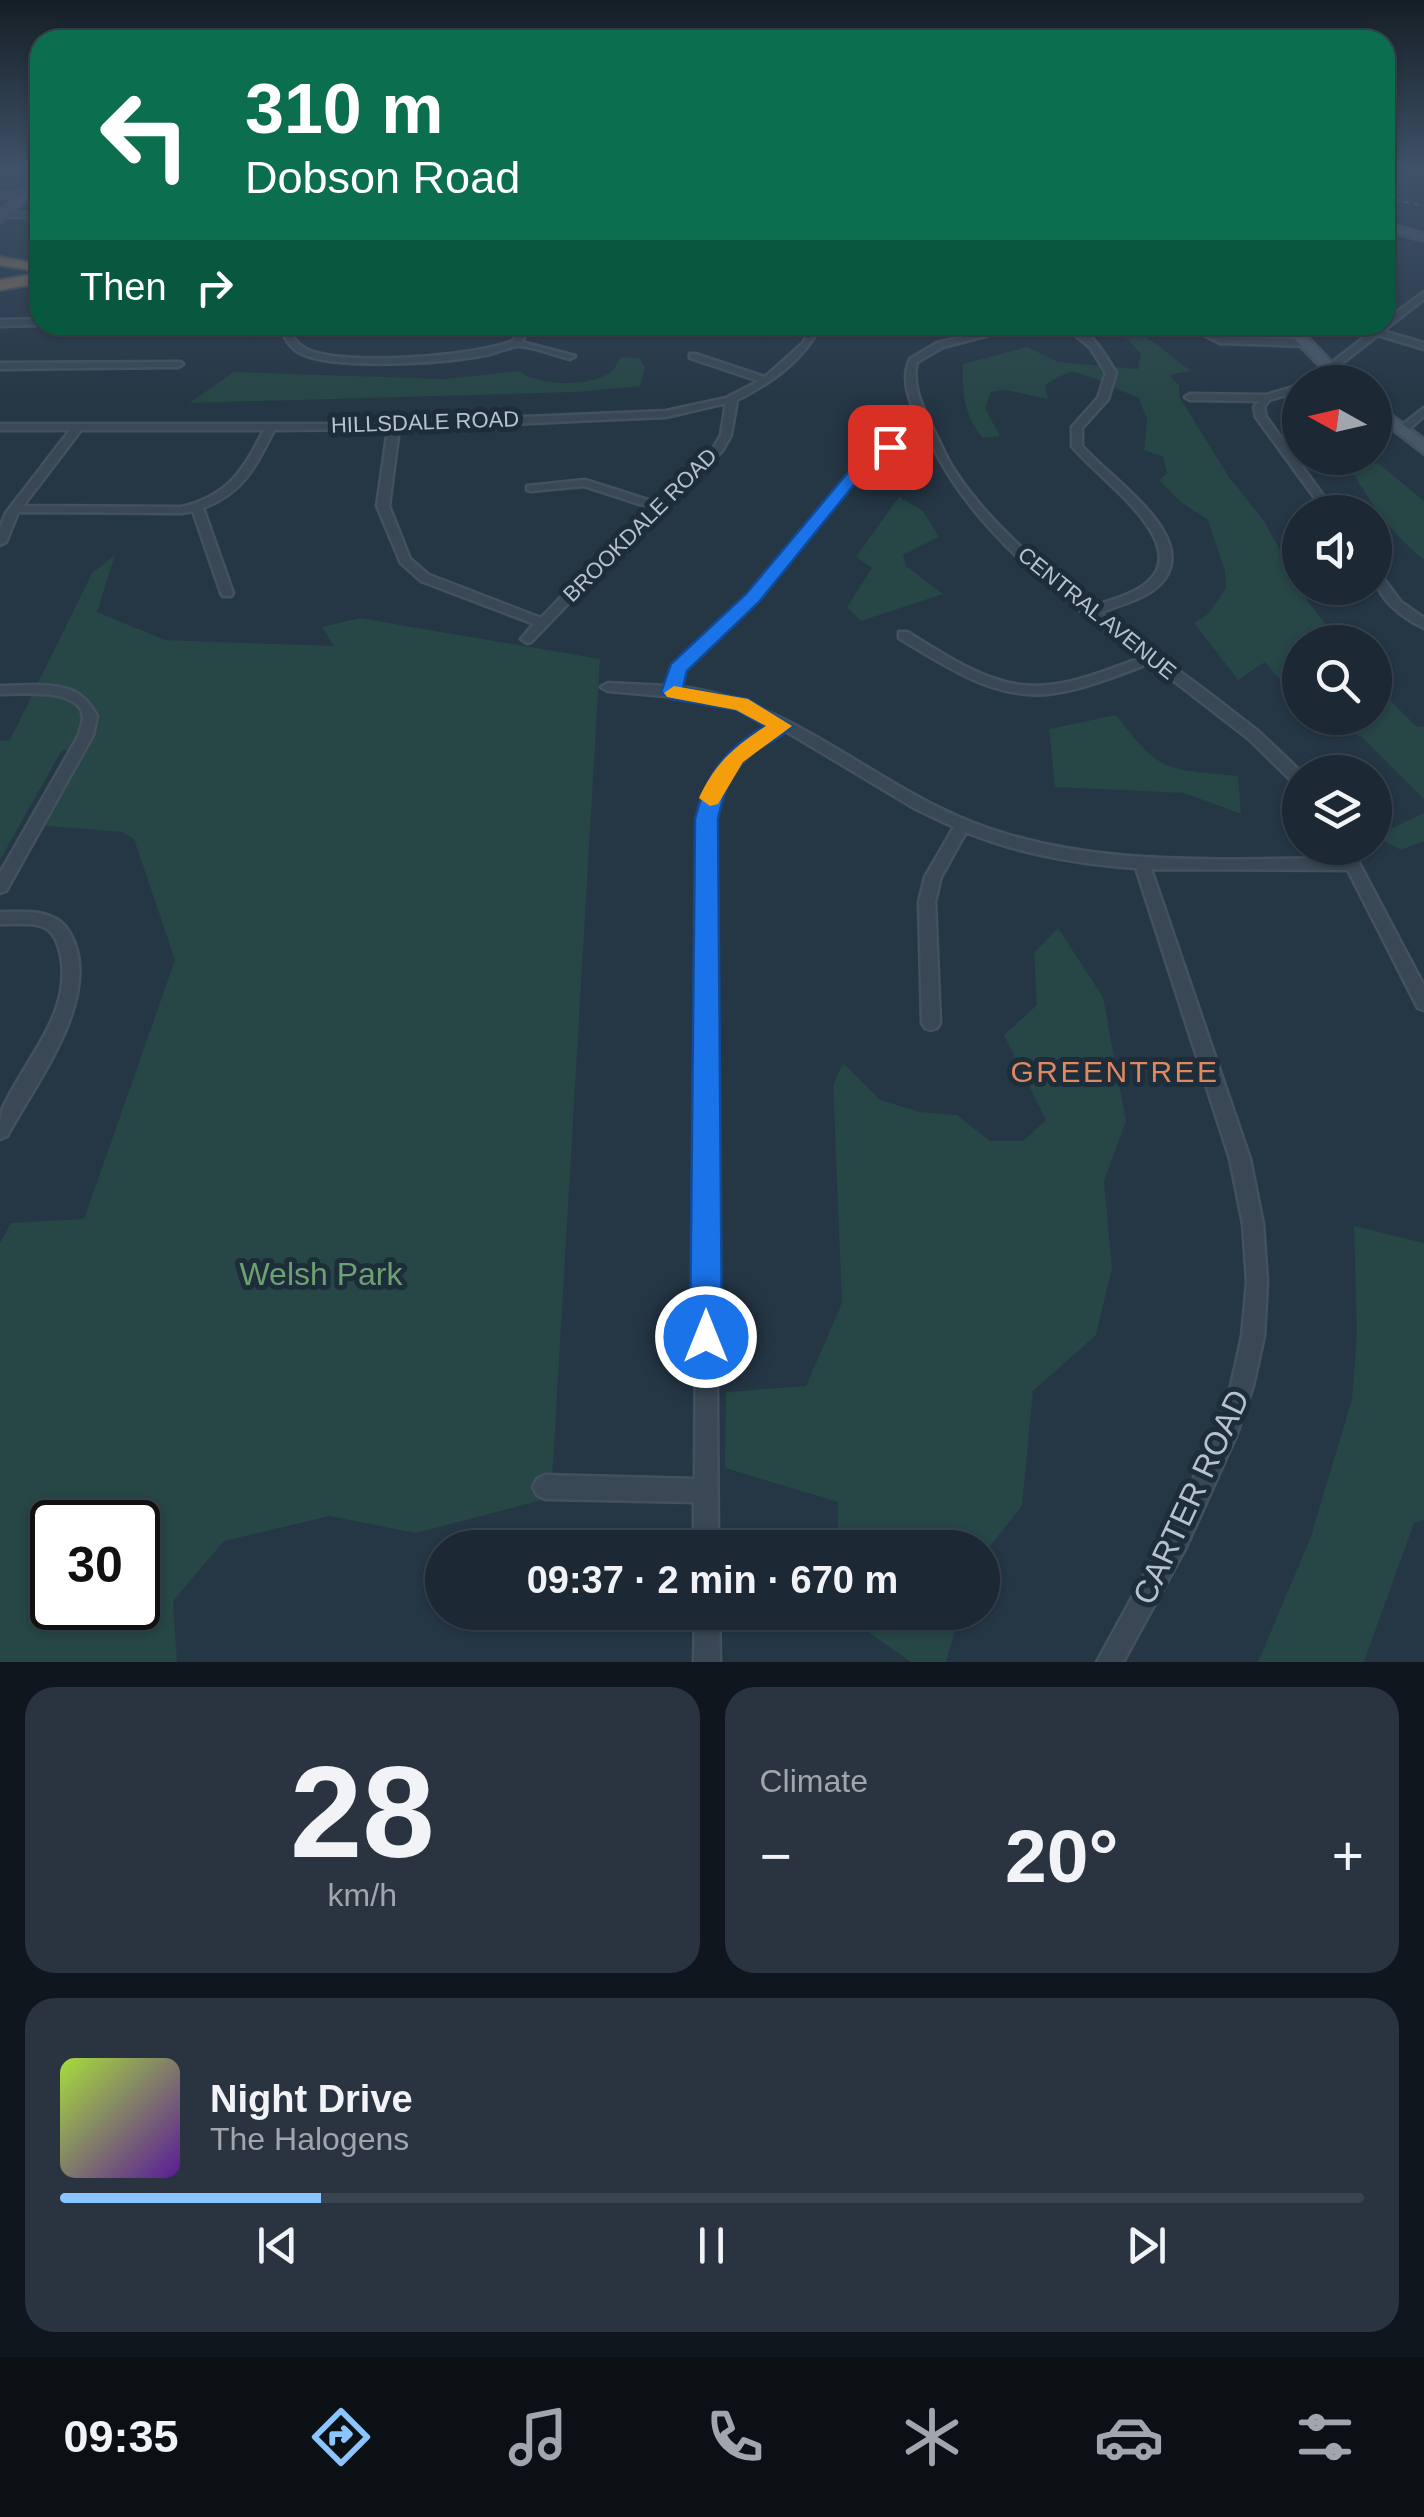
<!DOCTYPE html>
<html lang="en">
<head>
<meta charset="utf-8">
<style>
	:root { --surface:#1c2834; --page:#293440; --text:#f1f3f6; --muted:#a0a6ac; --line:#3a444f; --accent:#8bc5ff }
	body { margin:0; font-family:Arial,sans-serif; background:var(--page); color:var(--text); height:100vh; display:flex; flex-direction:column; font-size:38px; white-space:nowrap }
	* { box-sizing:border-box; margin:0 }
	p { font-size:32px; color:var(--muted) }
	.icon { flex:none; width:55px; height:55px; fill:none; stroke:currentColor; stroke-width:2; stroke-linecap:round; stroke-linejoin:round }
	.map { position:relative; height:1662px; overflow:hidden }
	.sheet { display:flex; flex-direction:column; gap:25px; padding:25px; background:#0f161d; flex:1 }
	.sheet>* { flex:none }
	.hud { position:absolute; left:30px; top:30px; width:1365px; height:305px; border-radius:30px; box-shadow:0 2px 8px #0004,0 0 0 2px var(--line); background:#0b6e4f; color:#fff; overflow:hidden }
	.needle { width:65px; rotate:278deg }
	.fabs { position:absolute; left:1282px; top:365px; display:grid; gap:20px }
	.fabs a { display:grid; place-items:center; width:110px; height:110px; border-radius:50%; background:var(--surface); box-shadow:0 2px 8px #0004,0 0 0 2px var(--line); font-size:50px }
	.speed { position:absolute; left:30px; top:1500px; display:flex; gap:20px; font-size:50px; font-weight:700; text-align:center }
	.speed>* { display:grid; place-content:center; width:130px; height:130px; border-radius:50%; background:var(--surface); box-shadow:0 2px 8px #0004,0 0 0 2px var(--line); line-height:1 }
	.speed .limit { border:5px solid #111; border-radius:15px; background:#fff; color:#111 }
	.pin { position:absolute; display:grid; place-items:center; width:85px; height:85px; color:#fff; margin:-42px; border-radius:20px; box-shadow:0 5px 15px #0006 }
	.me { position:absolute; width:110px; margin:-55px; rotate:0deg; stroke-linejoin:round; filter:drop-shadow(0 0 8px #0008) }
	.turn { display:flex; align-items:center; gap:35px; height:210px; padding:0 50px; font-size:45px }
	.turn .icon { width:130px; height:130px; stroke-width:2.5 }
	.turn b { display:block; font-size:70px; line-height:85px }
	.then { display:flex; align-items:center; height:95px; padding:0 50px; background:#0003; gap:20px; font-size:38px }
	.big { font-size:75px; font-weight:700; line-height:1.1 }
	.sheet .widget { flex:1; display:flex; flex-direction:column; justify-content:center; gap:15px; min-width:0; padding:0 35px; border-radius:30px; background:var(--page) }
	.sheet .dial { align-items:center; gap:0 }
	.dial b { font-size:130px; line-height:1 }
	.song { display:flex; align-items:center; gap:30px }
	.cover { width:120px; height:120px; border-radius:15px; background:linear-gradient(135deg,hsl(80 70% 55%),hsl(270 70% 35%)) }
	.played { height:10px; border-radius:5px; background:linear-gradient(90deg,var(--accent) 20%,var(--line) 20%) }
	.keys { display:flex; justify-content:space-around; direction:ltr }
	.heat { display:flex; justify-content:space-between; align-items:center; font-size:55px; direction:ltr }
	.sheet .tiles { flex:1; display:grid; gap:25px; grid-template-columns:1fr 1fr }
	.widget:last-child { grid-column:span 2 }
	.trip { position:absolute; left:425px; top:1530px; width:575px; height:100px; border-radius:50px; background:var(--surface); box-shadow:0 2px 8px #0004,0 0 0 2px var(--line); font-weight:700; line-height:100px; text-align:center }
	.tabs { display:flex; height:160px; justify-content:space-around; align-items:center; background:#0b1015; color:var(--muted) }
	.tabs .icon { width:70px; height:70px }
	.tabs .selected { color:var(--accent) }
	.tabs b { font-size:45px; color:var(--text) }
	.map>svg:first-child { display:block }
</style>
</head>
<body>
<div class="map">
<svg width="1424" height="1662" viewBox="0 0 1424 1662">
	<rect width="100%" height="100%" fill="#253645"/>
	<path fill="#274646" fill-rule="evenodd" d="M 1136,329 L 1191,371 L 1169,375 L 1179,385 L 1180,398 L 1229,477 L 1264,521 L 1309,603 L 1340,642 L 1300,642 L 1300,704 L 1265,662 L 1238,680 L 1194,623 L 1208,614 L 1226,588 L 1225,571 L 1208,520 L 1181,502 L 1159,480 L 1167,473 L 1163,457 L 1144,450 L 1147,420 L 1139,398 C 1123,393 1080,368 1068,373 C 1060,375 1052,381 1045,385 L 1048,399 L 1005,390 L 991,392 L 985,408 L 1000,436 L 983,438 C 964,416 962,393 963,364 L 1027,347 L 1058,362 L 1138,369 L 1141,354 L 1122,333 Z
		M 621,357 L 639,358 L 645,367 L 640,386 L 577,392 L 189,403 L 234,372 L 445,379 L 519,371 C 538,386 592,388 612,371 C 616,367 618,362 621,357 Z
		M 1347,461 L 1378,463 L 1424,501 L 1424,560 C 1391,533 1366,499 1347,461 Z
		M 899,497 L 923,511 L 939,537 L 903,555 L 906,566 L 943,594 L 861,621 L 847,607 L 872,568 L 856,557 Z
		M 115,555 L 97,612 L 165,640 L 334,646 L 322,627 L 360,618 L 600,659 L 551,1498 L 415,1533 L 330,1516 L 224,1541 L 173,1601 L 177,1662 L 0,1662 L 0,1243 L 11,1223 L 84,1219 L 175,960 L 134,839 L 122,832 L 35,825 L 77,750 L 62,750 L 0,860 L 0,741 L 10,740 L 92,573 ZM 52,1522 L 138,1522 L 138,1608 L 52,1608 Z
		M 1375,685 L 1416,726 L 1424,727 L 1424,799 L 1362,737 L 1312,718 L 1375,718 Z
		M 1116,715 C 1161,774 1166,769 1238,776 L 1241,814 L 1184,793 L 1055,787 L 1049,729 Z
		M 1424,813 L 1424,841 L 1401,850 L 1375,836 Z
		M 1058,928 L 1103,997 L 1126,1121 L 1104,1181 L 1112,1268 L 1096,1335 L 1033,1391 L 1022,1506 L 983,1555 L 982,1548 L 838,1547 L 838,1502 L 725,1468 L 726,1392 L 806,1386 L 842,1303 L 833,1085 L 843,1063 L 880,1100 L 920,1112 L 957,1115 L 990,1141 L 1023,1141 L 1046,1120 L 1004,1035 L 1037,1005 L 1034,953 Z
		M 1354,1226 L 1424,1243 L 1424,1520 L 1414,1523 L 1364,1662 L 1258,1662 L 1310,1539 L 1352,1399 L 1357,1332 Z
		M 841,1613 L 960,1613 L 946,1662 L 911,1662 Z"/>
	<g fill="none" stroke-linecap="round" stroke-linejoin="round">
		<defs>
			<path id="street" d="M 0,193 L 40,193 L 40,197 L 0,197 Z
				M 3,213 L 40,213 L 40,217 L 0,217 Z
				M 1424,292 L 1424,299 L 1383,331 L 1424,343 L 1424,349 L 1378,335 L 1332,371 L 1326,371 L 1326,367 L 1370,333 L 1350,325 L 1363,325 L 1375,329 L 1385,325 L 1385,321 Z
				M 40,319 L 40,325 L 0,326 L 0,320 Z
				M 144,325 L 216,325 L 212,328 L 148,328 Z
				M 278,325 L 286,325 C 291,334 296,344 306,349 C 340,367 477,356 513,341 L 521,325 L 529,325 L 522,342 L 575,356 L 570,359 C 557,356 530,345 517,346 C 509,347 491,355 480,356 C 440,363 338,370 302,354 C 290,349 284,336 278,325 Z
				M 813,325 L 821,325 C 803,361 772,382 737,400 L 731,435 L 722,451 L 660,508 L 531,642 L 527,643 L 521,639 L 534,624 L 421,581 L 401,563 L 377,506 L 388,429 L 274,430 C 256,466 243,493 203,508 L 233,593 L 231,596 L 223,596 L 221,593 L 193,511 L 182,513 L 18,512 L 6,542 L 0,545 L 0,528 L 6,513 L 70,430 L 0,430 L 0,424 L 365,424 L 666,411 L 726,398 L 759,381 L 690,358 L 690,354 L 696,354 L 765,377 L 803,343 ZM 726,403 L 721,435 L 714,447 L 654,502 L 585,480 L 527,486 L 527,490 L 531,491 L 584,486 L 649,507 L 541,618 L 429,575 L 410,559 L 389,506 L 399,429 L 666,417 ZM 81,430 L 264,430 C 243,471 229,495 182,507 L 23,506 Z
				M 1013,325 L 1028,325 L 943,347 L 917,362 C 911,386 923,408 933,429 C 940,442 946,458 954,470 C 990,525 1042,567 1092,607 C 1110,600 1134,595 1149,581 C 1192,541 1095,476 1072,446 L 1072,427 L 1098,398 L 1106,373 L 1090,347 L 1063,325 C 1089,325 1104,353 1116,373 L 1108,399 L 1082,428 L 1082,446 C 1110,479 1208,541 1157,587 C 1142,600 1118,605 1100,613 L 1206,691 L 1259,732 L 1301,772 L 1300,785 L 1295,784 L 1249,739 L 1151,663 C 1118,675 1083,690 1048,694 C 992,699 944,665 899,638 L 899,632 L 907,632 C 942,653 980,680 1021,685 C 1062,690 1105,671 1143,657 C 1062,597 976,536 931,443 L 900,448 L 870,463 L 757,601 L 684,671 L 679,687 C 785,698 864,776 959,817 C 1079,869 1214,859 1342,858 L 1337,848 L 1351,848 L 1424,986 L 1424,1010 L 1418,1008 L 1348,870 L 1151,869 L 1250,1159 L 1263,1224 L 1267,1282 L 1264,1336 L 1253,1386 L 1236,1436 L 1186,1547 L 1123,1662 L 1097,1662 L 1169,1530 L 1215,1433 L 1231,1386 L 1242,1336 L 1247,1282 L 1243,1224 L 1230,1159 L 1136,868 C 1078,864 1019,854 966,832 L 941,877 L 935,902 L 940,1023 L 937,1028 L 931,1030 L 925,1028 L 922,1023 L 919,902 L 925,877 L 954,827 L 916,809 L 784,730 C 746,751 723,777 713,819 L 718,1548 L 694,1548 L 694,1502 L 545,1499 L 537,1495 L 533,1487 L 537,1479 L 545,1475 L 695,1479 L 699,819 C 709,775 733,746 773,725 L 738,708 L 711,700 L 608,691 L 601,687 L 608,683 L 666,686 L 673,666 L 749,595 L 862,459 L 893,443 L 928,438 C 916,414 898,386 910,359 L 937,343 Z
				M 1184,325 L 1195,325 L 1222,337 L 1304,340 L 1309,343 L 1304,346 L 1220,343 Z
				M 181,362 L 183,364 L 178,367 L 0,369 L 0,363 Z
				M 1300,385 L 1300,391 L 1269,400 L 1264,407 L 1266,417 L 1335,512 L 1325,512 L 1256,417 L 1254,407 L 1259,401 L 1190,400 L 1185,397 L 1190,394 L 1266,395 Z
				M 1424,408 L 1424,416 L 1406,432 L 1398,432 L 1398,428 Z
				M 1375,572 L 1379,573 L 1401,602 L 1424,618 L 1424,628 C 1403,618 1375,598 1375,572 Z
				M 38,685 C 67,686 83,690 97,716 L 93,735 L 6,891 L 0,893 L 0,873 L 79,735 C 80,729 83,724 83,718 C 82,687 21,694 0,694 L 0,686 Z
				M 0,912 C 18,912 38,910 54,918 C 64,922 70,932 74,942 C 98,1003 35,1084 7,1136 L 0,1139 C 0,1128 0,1117 3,1108 C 25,1059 72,1014 61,956 C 59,946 56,935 47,929 C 35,921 14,925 0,924 Z
				M 695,1612 L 719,1612 L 720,1662 L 694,1662 Z"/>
			<path id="secondary" d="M 40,178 L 40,187 L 0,221 L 0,212 Z
				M 1385,224 L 1424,234 L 1424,240 L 1385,230 Z
				M 1281,325 L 1295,325 L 1350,382 L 1336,382 Z
				M 1375,404 L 1424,440 L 1424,453 L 1375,415 Z"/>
			<path id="highway" d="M 0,257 L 40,264 L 40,272 L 0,265 Z
				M 40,273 L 40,283 L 0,290 L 0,280 Z"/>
		</defs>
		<use href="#street" stroke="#43515e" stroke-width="5"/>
		<use href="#secondary" stroke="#43515e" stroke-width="6"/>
		<use href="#highway" stroke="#44525f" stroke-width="4"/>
		<use href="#street" fill="#394854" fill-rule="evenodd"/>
		<use href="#secondary" fill="#475768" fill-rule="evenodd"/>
		<use href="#highway" fill="#7b6856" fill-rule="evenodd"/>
		<path stroke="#5b6c7c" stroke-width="2.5" stroke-dasharray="5 5" stroke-linecap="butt" d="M 1385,197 L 1424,206"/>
	</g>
	<linearGradient id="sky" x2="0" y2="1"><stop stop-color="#141e26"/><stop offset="0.42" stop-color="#405268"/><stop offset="1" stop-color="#405268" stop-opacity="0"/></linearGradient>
	<rect width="1424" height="401" fill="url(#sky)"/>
	<path fill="#1a73e8" stroke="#114b97" stroke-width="2.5" d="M 884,444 L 897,447 L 871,464 L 759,602 L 687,671 L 683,688 L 748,699 L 792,726 C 783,737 770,742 758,749 C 732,766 724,791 718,819 L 722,1337 L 718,1349 L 706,1353 L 695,1349 L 690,1337 L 695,819 C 706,774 725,749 765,726 L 736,710 L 671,699 L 661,692 L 671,664 L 746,594 L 860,458 Z"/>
	<path fill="#f59e0b" d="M 674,686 L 748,699 L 792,726 L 743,762 L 718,804 L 710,806 L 699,798 C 715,763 734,747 766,726 L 736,710 L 667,697 L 664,693 Z"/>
	<g text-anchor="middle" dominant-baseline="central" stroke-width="10" stroke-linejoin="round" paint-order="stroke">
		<g font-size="22" fill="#b7c2ce" stroke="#1e2d3a">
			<text transform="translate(425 422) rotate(-2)">HILLSDALE ROAD</text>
			<text transform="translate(640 525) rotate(-45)">BROOKDALE ROAD</text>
			<text transform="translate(1097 613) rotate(39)">CENTRAL AVENUE</text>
		</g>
		<g font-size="30" letter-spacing="2.5" fill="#df8960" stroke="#1e2d3a">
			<text x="1115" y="1071">GREENTREE</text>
		</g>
		<g font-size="32" fill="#6ca172" stroke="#1e2d3a">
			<text x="321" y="1274">Welsh Park</text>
		</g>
		<g font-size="32" fill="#b7c2ce" stroke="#1e2d3a">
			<text transform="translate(1191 1497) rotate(-65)">CARTER ROAD</text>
		</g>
	</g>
</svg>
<div class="fabs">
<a><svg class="needle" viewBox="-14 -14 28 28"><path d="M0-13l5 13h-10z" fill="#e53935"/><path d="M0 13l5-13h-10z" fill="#a0a6ac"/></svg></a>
<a><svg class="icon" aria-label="sound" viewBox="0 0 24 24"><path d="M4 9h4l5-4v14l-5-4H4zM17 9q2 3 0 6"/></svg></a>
<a><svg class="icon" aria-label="search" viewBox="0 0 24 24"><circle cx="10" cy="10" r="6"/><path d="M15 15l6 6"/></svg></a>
<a><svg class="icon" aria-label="layers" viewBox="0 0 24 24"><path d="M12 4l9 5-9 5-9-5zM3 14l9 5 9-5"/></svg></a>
</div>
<div class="speed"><div class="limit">30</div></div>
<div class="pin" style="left:890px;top:447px;background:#d93025"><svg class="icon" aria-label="arrive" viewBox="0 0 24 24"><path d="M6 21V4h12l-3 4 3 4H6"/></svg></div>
<svg class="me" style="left:706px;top:1337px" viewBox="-20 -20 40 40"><circle r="17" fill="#1a73e8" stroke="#fff" stroke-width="3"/><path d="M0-11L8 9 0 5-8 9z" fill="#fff"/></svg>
<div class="trip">09:37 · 2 min · 670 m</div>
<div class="hud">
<div class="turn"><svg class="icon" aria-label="left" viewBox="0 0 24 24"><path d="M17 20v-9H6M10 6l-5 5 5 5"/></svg><div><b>310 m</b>Dobson Road</div></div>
<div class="then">Then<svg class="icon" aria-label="right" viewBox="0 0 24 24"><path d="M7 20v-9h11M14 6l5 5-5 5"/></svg></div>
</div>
</div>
<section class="sheet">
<div class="tiles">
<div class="widget dial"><b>28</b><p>km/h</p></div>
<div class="widget"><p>Climate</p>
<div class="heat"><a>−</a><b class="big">20°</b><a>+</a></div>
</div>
<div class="widget">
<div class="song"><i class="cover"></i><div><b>Night Drive</b><p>The Halogens</p></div></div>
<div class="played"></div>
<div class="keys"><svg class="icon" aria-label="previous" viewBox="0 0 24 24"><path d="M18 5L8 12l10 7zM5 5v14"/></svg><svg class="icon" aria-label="pause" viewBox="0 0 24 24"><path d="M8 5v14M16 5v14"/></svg><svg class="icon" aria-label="next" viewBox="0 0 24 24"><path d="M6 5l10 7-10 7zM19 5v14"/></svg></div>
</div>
</div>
</section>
<nav class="tabs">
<b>09:35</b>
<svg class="icon selected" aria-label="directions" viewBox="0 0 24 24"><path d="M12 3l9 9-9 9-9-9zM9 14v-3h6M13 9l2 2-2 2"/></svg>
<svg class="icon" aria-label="music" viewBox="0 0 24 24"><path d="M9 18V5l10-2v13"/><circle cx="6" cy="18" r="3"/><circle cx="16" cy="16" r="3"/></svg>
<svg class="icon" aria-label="phone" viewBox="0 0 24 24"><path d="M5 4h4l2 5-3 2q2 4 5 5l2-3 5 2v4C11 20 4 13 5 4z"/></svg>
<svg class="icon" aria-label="climate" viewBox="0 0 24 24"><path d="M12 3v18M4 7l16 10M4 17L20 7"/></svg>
<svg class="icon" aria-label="car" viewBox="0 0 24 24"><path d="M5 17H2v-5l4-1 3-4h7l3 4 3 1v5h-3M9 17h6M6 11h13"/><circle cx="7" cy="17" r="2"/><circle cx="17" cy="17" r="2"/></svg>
<svg class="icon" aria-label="filters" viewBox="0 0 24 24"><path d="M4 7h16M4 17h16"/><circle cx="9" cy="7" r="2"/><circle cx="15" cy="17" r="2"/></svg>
</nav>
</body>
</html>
